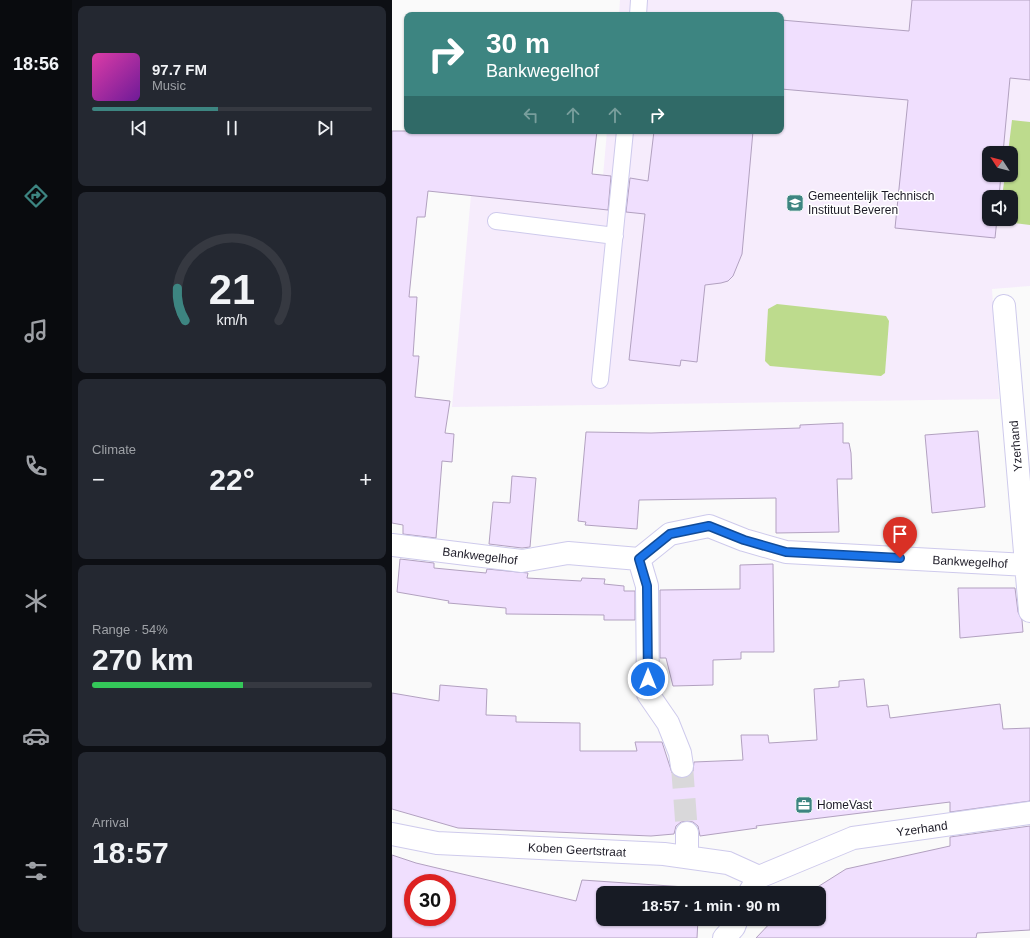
<!DOCTYPE html>
<html lang="en">
<head>
<meta charset="utf-8">
<style>
	:root { --surface:#171b24; --page:#242831; --text:#f1f3f6; --muted:#9ea1a6; --line:#363941; --accent:#3d8581 }
	body { margin:0; font-family:Arial,sans-serif; background:var(--page); color:var(--text); height:100vh; display:flex; flex-direction:column; font-size:15px; white-space:nowrap }
	* { box-sizing:border-box; margin:0 }
	p { font-size:13px; color:var(--muted) }
	.icon { flex:none; width:22px; height:22px; fill:none; stroke:currentColor; stroke-width:2; stroke-linecap:round; stroke-linejoin:round }
	.map { position:relative; flex:1; overflow:hidden }
	.panel { display:flex; flex-direction:column; gap:6px; padding:6px; background:#0d0f14; width:320px }
	.panel>* { flex:none }
	.banner { position:absolute; left:12px; top:12px; width:380px; height:122px; border-radius:8px; box-shadow:0 1px 3px #0004; background:#3d8581; color:#fff; overflow:hidden }
	.needle { width:26px; rotate:306deg }
	.buttons { position:absolute; left:590px; top:146px; display:grid; gap:8px }
	.buttons a { display:grid; place-items:center; width:36px; height:36px; border-radius:8px; background:var(--surface); box-shadow:0 1px 3px #0004; font-size:20px }
	.speed { position:absolute; left:12px; top:874px; display:flex; gap:8px; font-size:20px; font-weight:700; text-align:center }
	.speed>* { display:grid; place-content:center; width:52px; height:52px; border-radius:50%; background:var(--surface); box-shadow:0 1px 3px #0004; line-height:1 }
	.speed .limit { border:6px solid #d22; background:#fff; color:#111 }
	.pin { position:absolute; display:grid; place-items:center; width:34px; height:34px; color:#fff; margin:-41px -17px; border-radius:50% 50% 50% 0; rotate:-45deg; box-shadow:0 0 4px #0007 }
	.pin .icon { rotate:45deg }
	.me { position:absolute; width:44px; margin:-22px; rotate:0deg; stroke-linejoin:round; filter:drop-shadow(0 0 3px #0008) }
	.turn { display:flex; align-items:center; gap:14px; height:84px; padding:0 16px; font-size:18px }
	.turn .icon { width:52px; height:52px; stroke-width:2.5 }
	.turn b { display:block; font-size:28px; line-height:34px }
	.lanes { display:flex; align-items:center; height:38px; padding:0 16px; background:#0003; justify-content:center; gap:20px; direction:ltr }
	.lanes .off { opacity:.35 }
	.big { font-size:30px; font-weight:800; line-height:1.1 }
	.panel .tile { flex:1; display:flex; flex-direction:column; justify-content:center; gap:6px; min-width:0; padding:0 14px; border-radius:8px; background:var(--page) }
	.panel .dial { align-items:center; gap:0 }
	.dial svg { height:104px; overflow:visible; fill:none; stroke:var(--line); stroke-width:7; stroke-linecap:round; text-anchor:middle }
	.dial text { fill:var(--text); stroke:none }
	.song { display:flex; align-items:center; gap:12px }
	.cover { width:48px; height:48px; border-radius:6px; background:linear-gradient(135deg,hsl(320 70% 55%),hsl(280 70% 35%)) }
	.played { height:4px; border-radius:2px; background:linear-gradient(90deg,var(--accent) 45%,var(--line) 45%) }
	.keys { display:flex; justify-content:space-around; direction:ltr }
	.heat { display:flex; justify-content:space-between; align-items:center; font-size:22px; direction:ltr }
	.charge { height:6px; border-radius:3px; background:linear-gradient(90deg,#34c759 54%,var(--line) 0) }
	.trip { position:absolute; left:204px; top:886px; width:230px; height:40px; border-radius:8px; background:var(--surface); box-shadow:0 1px 3px #0004; font-weight:800; line-height:40px; text-align:center }
	main { display:flex; flex:1; min-height:0 }
	.tabs { display:flex; flex-direction:column; width:72px; justify-content:space-around; align-items:center; background:#090b0e; color:var(--muted) }
	.tabs .icon { width:28px; height:28px }
	.tabs .on { color:var(--accent) }
	.tabs b { font-size:18px; color:var(--text) }
	.map>svg:first-child { display:block }
</style>
</head>
<body>
<main>
<nav class="tabs">
<b>18:56</b>
<svg class="icon on" aria-label="directions" viewBox="0 0 24 24"><path d="M12 3l9 9-9 9-9-9zM9 14v-3h6M13 9l2 2-2 2"/></svg>
<svg class="icon" aria-label="music" viewBox="0 0 24 24"><path d="M9 18V5l10-2v13"/><circle cx="6" cy="18" r="3"/><circle cx="16" cy="16" r="3"/></svg>
<svg class="icon" aria-label="phone" viewBox="0 0 24 24"><path d="M5 4h4l2 5-3 2q2 4 5 5l2-3 5 2v4C11 20 4 13 5 4z"/></svg>
<svg class="icon" aria-label="climate" viewBox="0 0 24 24"><path d="M12 3v18M4 7l16 10M4 17L20 7"/></svg>
<svg class="icon" aria-label="car" viewBox="0 0 24 24"><path d="M5 17H2v-5l4-1 3-4h7l3 4 3 1v5h-3M9 17h6M6 11h13"/><circle cx="7" cy="17" r="2"/><circle cx="17" cy="17" r="2"/></svg>
<svg class="icon" aria-label="filters" viewBox="0 0 24 24"><path d="M4 7h16M4 17h16"/><circle cx="9" cy="7" r="2"/><circle cx="15" cy="17" r="2"/></svg>
</nav>
<section class="panel">
<div class="tile">
<div class="song"><i class="cover"></i><div><b>97.7 FM</b><p>Music</p></div></div>
<div class="played"></div>
<div class="keys"><svg class="icon" aria-label="previous" viewBox="0 0 24 24"><path d="M18 5L8 12l10 7zM5 5v14"/></svg><svg class="icon" aria-label="pause" viewBox="0 0 24 24"><path d="M8 5v14M16 5v14"/></svg><svg class="icon" aria-label="next" viewBox="0 0 24 24"><path d="M6 5l10 7-10 7zM19 5v14"/></svg></div>
</div>
<div class="tile dial"><svg viewBox="0 0 100 80">
<path d="M14 69A42 42 0 1 1 86 69"/>
<path d="M14 69A42 42 0 0 1 8 44" stroke="#3d8581"/>
<text x="50" y="56" font-size="32" font-weight="700">21</text>
<text x="50" y="72" font-size="11">km/h</text>
</svg></div>
<div class="tile"><p>Climate</p>
<div class="heat"><a>−</a><b class="big">22°</b><a>+</a></div>
</div>
<div class="tile"><p>Range · 54%</p><b class="big">270 km</b><div class="charge"></div></div>
<div class="tile"><p>Arrival</p><b class="big">18:57</b></div>
</section>
<div class="map">
<svg width="638" height="938" viewBox="0 0 638 938">
	<rect width="100%" height="100%" fill="#fafafa"/>
	<path fill="#f6ecfc" fill-rule="evenodd" d="M 228,0 L 638,0 L 638,286 L 600,289 L 607,399 L 60,407 L 79,195 L 208,210 L 215,131 L 389,131 L 389,15 L 227,15 ZM 597,153 L 619,153 L 619,175 L 597,175 ZM 597,197 L 619,197 L 619,219 L 597,219 Z"/>
	<path fill="#bddb8d" d="M 620,120 L 638,122 L 638,225 L 607,221 L 607,219 L 619,219 L 619,197 L 610,197 L 613,175 L 619,175 L 619,153 L 616,153 Z
		M 385,304 L 494,316 L 497,321 L 493,373 L 489,376 L 378,366 L 373,361 L 376,309 Z"/>
	<path fill="#f0dffe" stroke="#b2a1c0" fill-rule="evenodd" d="M 520,0 L 638,0 L 638,80 L 618,78 L 611,153 L 597,153 L 597,175 L 609,175 L 607,197 L 597,197 L 597,219 L 605,219 L 603,238 L 503,228 L 516,100 L 389,89 L 389,20 L 517,31 Z
		M 0,131 L 205,131 L 200,174 L 219,176 L 216,210 L 36,191 L 33,217 L 25,217 L 17,297 L 25,297 L 21,356 L 27,356 L 23,397 L 58,401 L 53,433 L 62,434 L 60,462 L 50,461 L 44,538 L 11,534 L 11,525 L 0,523 Z
		M 262,131 L 361,131 L 350,254 L 341,276 L 336,281 L 329,283 L 313,285 L 305,362 L 289,360 L 288,366 L 237,360 L 253,214 L 234,212 L 238,178 L 256,181 Z
		M 451,423 L 451,443 L 457,443 L 459,453 L 460,479 L 445,479 L 447,532 L 384,533 L 384,498 L 247,500 L 245,529 L 193,525 L 194,522 L 186,521 L 194,432 L 259,433 L 408,428 L 408,425 Z
		M 586,431 L 593,507 L 540,513 L 533,435 Z
		M 120,476 L 144,478 L 138,547 L 130,548 L 97,544 L 101,502 L 118,503 Z
		M 8,559 L 42,563 L 42,568 L 94,573 L 95,569 L 136,573 L 135,578 L 189,581 L 190,578 L 213,579 L 212,584 L 232,586 L 232,591 L 243,591 L 243,620 L 212,620 L 212,615 L 114,614 L 114,608 L 56,603 L 57,601 L 5,592 Z
		M 381,564 L 382,652 L 349,652 L 349,659 L 321,660 L 321,685 L 281,686 L 274,658 L 268,658 L 268,590 L 348,589 L 348,565 Z
		M 566,588 L 623,588 L 626,612 L 630,620 L 631,632 L 568,638 Z
		M 472,679 L 475,707 L 496,705 L 498,718 L 608,704 L 611,729 L 638,728 L 638,801 L 558,812 L 558,802 L 364,826 L 365,828 L 308,836 L 306,826 L 301,822 L 295,821 L 289,822 L 284,826 L 282,834 L 259,836 L 66,828 L 0,809 L 0,693 L 47,701 L 48,685 L 95,689 L 94,715 L 124,716 L 124,722 L 188,723 L 188,751 L 245,751 L 243,742 L 270,742 L 280,773 L 285,777 L 292,778 L 297,776 L 301,771 L 302,762 L 351,760 L 349,735 L 376,735 L 377,743 L 425,740 L 422,689 L 447,687 L 447,681 Z
		M 638,826 L 638,930 L 585,933 L 584,938 L 364,938 L 382,919 L 427,919 L 427,893 L 416,893 L 454,869 L 558,846 L 558,837 Z
		M 0,855 L 24,863 L 184,901 L 190,880 L 308,888 L 308,893 L 211,893 L 211,919 L 306,919 L 305,938 L 0,938 ZM 21,883 L 55,883 L 55,917 L 21,917 Z"/>
	<g fill="none" stroke-linecap="round" stroke-linejoin="round">
		<path stroke="#d9d8da" stroke-width="22" stroke-dasharray="22 11" stroke-linecap="butt" d="M 290,766 L 295,833"/>
		<defs>
			<path id="service" d="M 246,15 L 247,0
				M 104,221 L 223,236
				M 208,380 L 233,131"/>
			<path id="minor" d="M 612,306 L 638,611
				M 0,545 L 130,561 L 176,553 L 247,559 L 278,534 L 317,526 L 352,540 L 394,552 L 635,565
				M 247,559 L 255,586 L 256,694 L 276,723 L 288,753 L 290,766
				M 295,833 L 295,857
				M 0,834 L 45,843 L 272,854 L 336,863 L 367,877
				M 357,893 L 367,877 L 461,838 L 638,813
				M 332,938 L 342,927 L 345,919"/>
		</defs>
		<use href="#service" stroke="#cecaec" stroke-width="18"/>
		<use href="#minor" stroke="#cecaec" stroke-width="24"/>
		<use href="#service" stroke="#fff" stroke-width="16"/>
		<use href="#minor" stroke="#fff" stroke-width="22"/>
	</g>
	<g fill="none" stroke-linecap="round" stroke-linejoin="round">
		<defs>
			<path id="route" d="M 256,679 L 255,586 L 247,559 L 278,534 L 317,526 L 352,540 L 394,552 L 508,558"/>
		</defs>
		<use href="#route" stroke="#114b97" stroke-width="10"/>
		<use href="#route" stroke="#1a73e8" stroke-width="7"/>
	</g>
	<defs>
		<symbol id="school-square" viewBox="-11 -11 22 22"><rect x="-9" y="-9" width="18" height="18" rx="4" fill="#3d8581" stroke="#fff"/><path d="M0-5L7-2L0 1L-7-2ZM-4 1L0 2.5L4 1V4Q0 6-4 4Z" fill="#fff"/></symbol>
		<symbol id="office-square" viewBox="-11 -11 22 22"><rect x="-9" y="-9" width="18" height="18" rx="4" fill="#3d8581" stroke="#fff"/><path d="M-6-3h4V-5.5h4V-3h4V5H-6ZM-1-4.5V-3h2v-1.5ZM-6 0V1H6V0Z" fill="#fff"/></symbol>
	</defs>
	<g fill-rule="evenodd">
		<use href="#school-square" x="393" y="193" width="20" height="20"/>
		<use href="#office-square" x="402" y="795" width="20" height="20"/>
	</g>
	<g text-anchor="middle" dominant-baseline="central" stroke-width="3" stroke-linejoin="round" paint-order="stroke">
		<g font-size="12" fill="#1c1a26" stroke="#fff" text-anchor="start">
			<text x="416" y="196">Gemeentelijk Technisch<tspan x="416" dy="14">Instituut Beveren</tspan></text>
			<text x="425" y="805">HomeVast</text>
		</g>
		<g font-size="12" fill="#1c1a26" stroke="#fff">
			<text transform="translate(624 446) rotate(-95)">Yzerhand</text>
			<text transform="translate(88 556) rotate(7)">Bankwegelhof</text>
			<text transform="translate(578 562) rotate(3)">Bankwegelhof</text>
			<text transform="translate(530 829) rotate(-8)">Yzerhand</text>
			<text transform="translate(185 850) rotate(3)">Koben Geertstraat</text>
		</g>
	</g>
</svg>
<div class="buttons">
<a><svg class="needle" viewBox="-14 -14 28 28"><path d="M0-13l5 13h-10z" fill="#e53935"/><path d="M0 13l5-13h-10z" fill="#9ea1a6"/></svg></a>
<a><svg class="icon" aria-label="sound" viewBox="0 0 24 24"><path d="M4 9h4l5-4v14l-5-4H4zM17 9q2 3 0 6"/></svg></a>
</div>
<div class="speed"><div class="limit">30</div></div>
<div class="pin" style="left:508px;top:558px;background:#d93025"><svg class="icon" aria-label="arrive" viewBox="0 0 24 24"><path d="M6 21V4h12l-3 4 3 4H6"/></svg></div>
<svg class="me" style="left:256px;top:679px" viewBox="-20 -20 40 40"><circle r="17" fill="#1a73e8" stroke="#fff" stroke-width="3"/><path d="M0-11L8 9 0 5-8 9z" fill="#fff"/></svg>
<div class="trip">18:57 · 1 min · 90 m</div>
<div class="banner">
<div class="turn"><svg class="icon" aria-label="right" viewBox="0 0 24 24"><path d="M7 20v-9h11M14 6l5 5-5 5"/></svg><div><b>30 m</b>Bankwegelhof</div></div>
<div class="lanes"><svg class="icon off" aria-label="left" viewBox="0 0 24 24"><path d="M17 20v-9H6M10 6l-5 5 5 5"/></svg><svg class="icon off" aria-label="ahead" viewBox="0 0 24 24"><path d="M12 20V5M6 11l6-6 6 6"/></svg><svg class="icon off" aria-label="ahead" viewBox="0 0 24 24"><path d="M12 20V5M6 11l6-6 6 6"/></svg><svg class="icon" aria-label="right" viewBox="0 0 24 24"><path d="M7 20v-9h11M14 6l5 5-5 5"/></svg></div>
</div>
</div>
</main>
</body>
</html>
